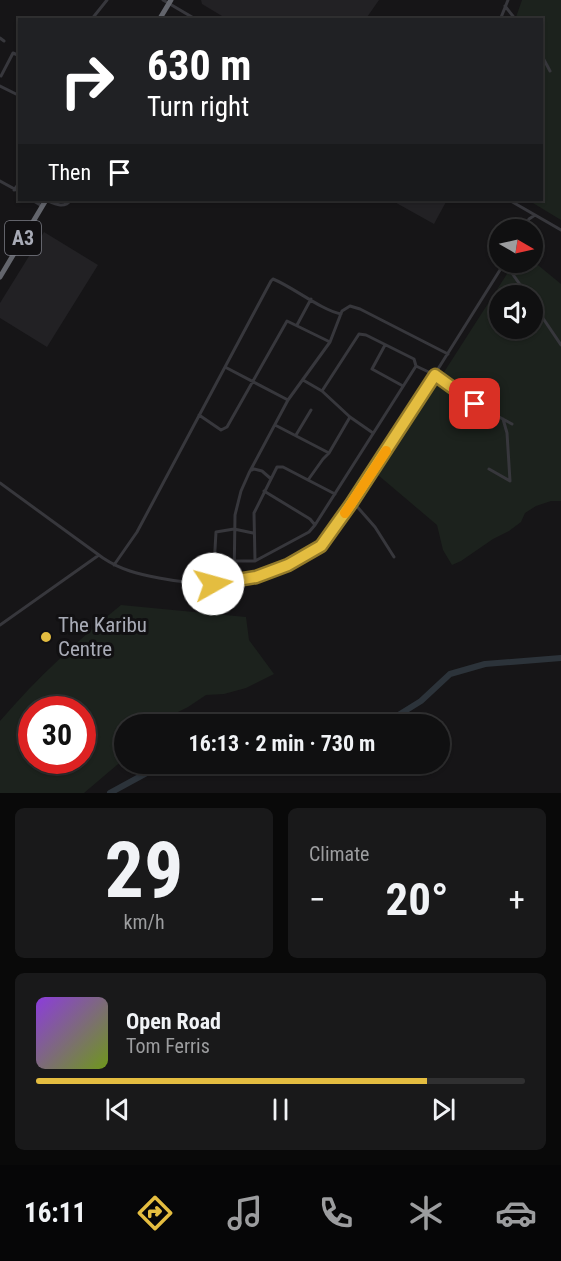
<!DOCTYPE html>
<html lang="en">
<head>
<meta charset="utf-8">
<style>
	:root { --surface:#101011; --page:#19191a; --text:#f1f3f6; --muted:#9c9d9f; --line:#303031; --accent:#e4bd40 }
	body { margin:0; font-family:"Roboto Condensed",sans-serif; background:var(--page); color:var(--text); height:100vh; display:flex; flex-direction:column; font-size:22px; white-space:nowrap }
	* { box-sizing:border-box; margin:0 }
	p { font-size:20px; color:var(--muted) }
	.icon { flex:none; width:33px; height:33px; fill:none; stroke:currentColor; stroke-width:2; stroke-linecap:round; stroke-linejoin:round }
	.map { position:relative; height:793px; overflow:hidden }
	.details { display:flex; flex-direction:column; gap:15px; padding:15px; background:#090909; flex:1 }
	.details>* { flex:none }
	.hud { position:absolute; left:18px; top:18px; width:525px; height:183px; border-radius:0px; box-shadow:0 2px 4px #0004,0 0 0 2px var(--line); background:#202124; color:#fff; overflow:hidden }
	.needle { width:39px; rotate:99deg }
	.fabs { position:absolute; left:489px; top:219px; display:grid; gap:12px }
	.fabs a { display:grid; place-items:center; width:54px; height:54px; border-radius:50%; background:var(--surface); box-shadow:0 2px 4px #0004,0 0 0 2px var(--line); font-size:30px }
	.speed { position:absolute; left:18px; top:696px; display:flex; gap:12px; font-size:30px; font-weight:700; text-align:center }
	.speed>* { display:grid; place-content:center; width:78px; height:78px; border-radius:50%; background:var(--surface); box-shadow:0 2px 4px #0004,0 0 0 2px var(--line); line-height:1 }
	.speed .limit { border:9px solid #d22; background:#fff; color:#111 }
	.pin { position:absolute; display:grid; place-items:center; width:51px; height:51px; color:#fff; margin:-26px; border-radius:12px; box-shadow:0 3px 9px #0006 }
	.me { position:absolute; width:66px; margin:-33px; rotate:83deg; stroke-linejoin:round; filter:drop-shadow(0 0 4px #0008) }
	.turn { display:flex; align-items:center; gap:21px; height:126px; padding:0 30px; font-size:27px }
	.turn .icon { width:78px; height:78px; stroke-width:2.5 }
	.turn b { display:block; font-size:42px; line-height:51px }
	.then { display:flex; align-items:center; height:57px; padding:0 30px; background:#0003; gap:12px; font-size:22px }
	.big { font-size:45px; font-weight:700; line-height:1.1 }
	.details .widget { flex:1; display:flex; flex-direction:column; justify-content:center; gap:9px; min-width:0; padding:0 21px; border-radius:9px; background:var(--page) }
	.details .dial { align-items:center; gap:0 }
	.dial b { font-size:78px; line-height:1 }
	.song { display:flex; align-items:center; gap:18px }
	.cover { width:72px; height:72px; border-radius:9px; background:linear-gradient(135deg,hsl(270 70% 55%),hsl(80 70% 35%)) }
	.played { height:6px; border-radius:3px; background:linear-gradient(90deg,var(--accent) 80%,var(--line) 80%) }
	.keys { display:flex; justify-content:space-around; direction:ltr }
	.heat { display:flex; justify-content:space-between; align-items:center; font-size:33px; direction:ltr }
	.details .tiles { flex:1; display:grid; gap:15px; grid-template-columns:1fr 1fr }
	.widget:last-child { grid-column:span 2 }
	.trip { position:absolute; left:114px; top:714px; width:336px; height:60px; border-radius:30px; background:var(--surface); box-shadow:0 2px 4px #0004,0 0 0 2px var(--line); font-weight:700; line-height:60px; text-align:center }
	.menu { display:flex; height:96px; justify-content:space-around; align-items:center; background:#060607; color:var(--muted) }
	.menu .icon { width:42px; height:42px }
	.menu .active { color:var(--accent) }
	.menu b { font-size:27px; color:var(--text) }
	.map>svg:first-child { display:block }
</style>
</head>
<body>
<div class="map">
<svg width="561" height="793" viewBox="0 0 561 793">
	<rect width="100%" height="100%" fill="#161517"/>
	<path fill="#222124" d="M 201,0 L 379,0 L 365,20 L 227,19 L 202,4 Z
		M 391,200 L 447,200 L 434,224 Z
		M 44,232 L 98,265 L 47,347 L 0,318 L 0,303 Z"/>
	<path fill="#1c221d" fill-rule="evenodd" d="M 522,0 L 561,0 L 561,220 L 528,200 L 542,200 L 542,20 L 515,20 Z
		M 533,261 L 561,284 L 561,501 L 551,501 L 536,506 L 525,513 L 521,522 L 509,531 L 493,539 L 461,561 L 452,565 L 443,550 L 437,525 L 378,475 L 514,263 ZM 500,296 L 532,296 L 532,328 L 500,328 Z
		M 121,605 L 246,617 L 249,640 L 274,674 L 246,688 L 224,694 L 206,695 L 188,707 L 164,719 L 164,724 L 124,724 L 124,759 L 84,793 L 0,793 L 0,721 C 36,679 78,640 121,605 ZM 32,710 L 82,710 L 82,760 L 32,760 Z"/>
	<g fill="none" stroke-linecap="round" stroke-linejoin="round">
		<path stroke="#2c333a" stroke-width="6" d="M 384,724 L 421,701 L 450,674 L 485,664 L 561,658
			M 110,793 L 163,764"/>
		<path stroke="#37373c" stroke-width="3" d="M 163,0 L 197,20
			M 505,6 L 516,20
			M 91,20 L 107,0
			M 500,20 L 508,0
			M 0,38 L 4,41
			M 542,56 L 550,71
			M 1,76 L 13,53 L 20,56
			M 0,86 L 20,96
			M 0,181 L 20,192
			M 14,190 L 20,182
			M 32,200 L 42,206
			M 46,200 C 55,204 64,209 71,200
			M 509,200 L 561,230
			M 523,230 L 529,219 L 535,215
			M 505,263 L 528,296
			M 532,302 L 561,345
			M 297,325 L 311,299
			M 385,345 L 372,369 L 403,386
			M 303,380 L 322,391
			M 288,400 L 225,367 L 271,281 L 273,279 C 293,287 321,310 341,314
			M 199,415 L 221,430 L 227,427 L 287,321 L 330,342
			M 275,425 L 329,453
			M 373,433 L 350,417 L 322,391 L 359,334 L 366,335 L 414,359 L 416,366 L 435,375 L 475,404 L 512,424
			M 296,435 L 311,410
			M 489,469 L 510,481 L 507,433 L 503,419
			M 252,470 L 254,469 L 262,471 L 270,478
			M 308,480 L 335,494
			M 0,483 L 103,558 C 121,570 138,574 159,578 C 205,587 250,585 293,563 C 306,556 318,551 327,539 L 406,420 L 505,262
			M 353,502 L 375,527 L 394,557
			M 315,525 L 416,366
			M 235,561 L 255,561 L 309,532 L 315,525 L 310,519 L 264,491
			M 255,561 L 254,513 L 277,467 L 283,467 L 308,480 L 323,459 L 329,453 L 350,417
			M 114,565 L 137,532 L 225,367
			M 234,582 L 235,515 L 241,491 L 249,473 L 288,400 L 330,342 L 342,311 L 350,306 L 360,309 L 448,354
			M 213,584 L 216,532 L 234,529 L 253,533
			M 0,625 L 99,555"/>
		<path stroke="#63656c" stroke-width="5" d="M 159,20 L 171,0
			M 0,277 L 46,200"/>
	</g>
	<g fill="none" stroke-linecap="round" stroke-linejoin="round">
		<defs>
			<path id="route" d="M 213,584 L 256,577 L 288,565 L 321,546 L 351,504 L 435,375 L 475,404"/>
		</defs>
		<use href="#route" stroke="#947b2a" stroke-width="15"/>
		<use href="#route" stroke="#e4bd40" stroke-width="10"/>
		<path stroke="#f59e0b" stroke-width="10" d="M 345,513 L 386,451"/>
	</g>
	<circle fill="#e4bd40" stroke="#111012" stroke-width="2" cx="46" cy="637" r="6"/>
	<g text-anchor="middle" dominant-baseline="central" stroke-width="6" stroke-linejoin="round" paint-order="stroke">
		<rect fill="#111012" stroke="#7b7c85" stroke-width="1.5" x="5" y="221" width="36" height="34" rx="4.5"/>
		<g font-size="20" font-weight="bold" fill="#a8abb6">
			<text x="23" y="238">A3</text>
		</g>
		<g font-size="21" fill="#a8abb6" stroke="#111012" text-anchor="start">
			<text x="58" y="625">The Karibu<tspan x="58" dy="24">Centre</tspan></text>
		</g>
	</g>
</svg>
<div class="fabs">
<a><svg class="needle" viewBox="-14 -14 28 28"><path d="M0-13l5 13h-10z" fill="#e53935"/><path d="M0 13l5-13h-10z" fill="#9c9d9f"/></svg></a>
<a><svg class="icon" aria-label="sound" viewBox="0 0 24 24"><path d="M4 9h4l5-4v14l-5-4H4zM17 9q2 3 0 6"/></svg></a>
</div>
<div class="speed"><div class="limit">30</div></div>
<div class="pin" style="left:475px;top:404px;background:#d93025"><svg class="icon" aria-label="arrive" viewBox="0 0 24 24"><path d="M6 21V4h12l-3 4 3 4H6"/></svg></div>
<svg class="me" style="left:213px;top:584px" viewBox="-20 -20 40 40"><circle r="19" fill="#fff"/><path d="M0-13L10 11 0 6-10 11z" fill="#e4bd40"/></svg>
<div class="trip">16:13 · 2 min · 730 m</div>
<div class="hud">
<div class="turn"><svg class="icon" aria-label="right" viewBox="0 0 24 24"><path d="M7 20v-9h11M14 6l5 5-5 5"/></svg><div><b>630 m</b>Turn right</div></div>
<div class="then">Then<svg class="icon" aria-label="arrive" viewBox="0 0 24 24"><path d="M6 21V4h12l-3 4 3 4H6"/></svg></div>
</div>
</div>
<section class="details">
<div class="tiles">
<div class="widget dial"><b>29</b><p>km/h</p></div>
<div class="widget"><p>Climate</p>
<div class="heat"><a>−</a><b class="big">20°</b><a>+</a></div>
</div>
<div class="widget">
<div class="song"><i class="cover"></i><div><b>Open Road</b><p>Tom Ferris</p></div></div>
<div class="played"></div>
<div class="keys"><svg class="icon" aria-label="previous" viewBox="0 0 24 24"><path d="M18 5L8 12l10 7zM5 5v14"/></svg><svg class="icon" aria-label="pause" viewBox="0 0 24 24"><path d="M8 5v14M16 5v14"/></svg><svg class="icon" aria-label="next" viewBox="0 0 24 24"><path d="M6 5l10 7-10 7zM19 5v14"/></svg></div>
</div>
</div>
</section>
<nav class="menu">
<b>16:11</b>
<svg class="icon active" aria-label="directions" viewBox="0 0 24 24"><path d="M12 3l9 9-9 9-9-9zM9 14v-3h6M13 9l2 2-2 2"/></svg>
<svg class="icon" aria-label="music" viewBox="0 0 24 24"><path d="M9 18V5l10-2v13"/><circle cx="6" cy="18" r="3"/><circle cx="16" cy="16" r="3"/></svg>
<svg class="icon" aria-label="phone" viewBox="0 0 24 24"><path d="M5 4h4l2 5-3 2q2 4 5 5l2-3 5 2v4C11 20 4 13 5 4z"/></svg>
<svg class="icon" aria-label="climate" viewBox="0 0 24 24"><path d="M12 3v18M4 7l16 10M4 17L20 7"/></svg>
<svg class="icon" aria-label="car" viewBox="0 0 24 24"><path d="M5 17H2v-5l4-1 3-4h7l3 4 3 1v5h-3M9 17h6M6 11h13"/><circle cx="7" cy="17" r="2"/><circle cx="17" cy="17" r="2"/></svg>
</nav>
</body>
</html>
